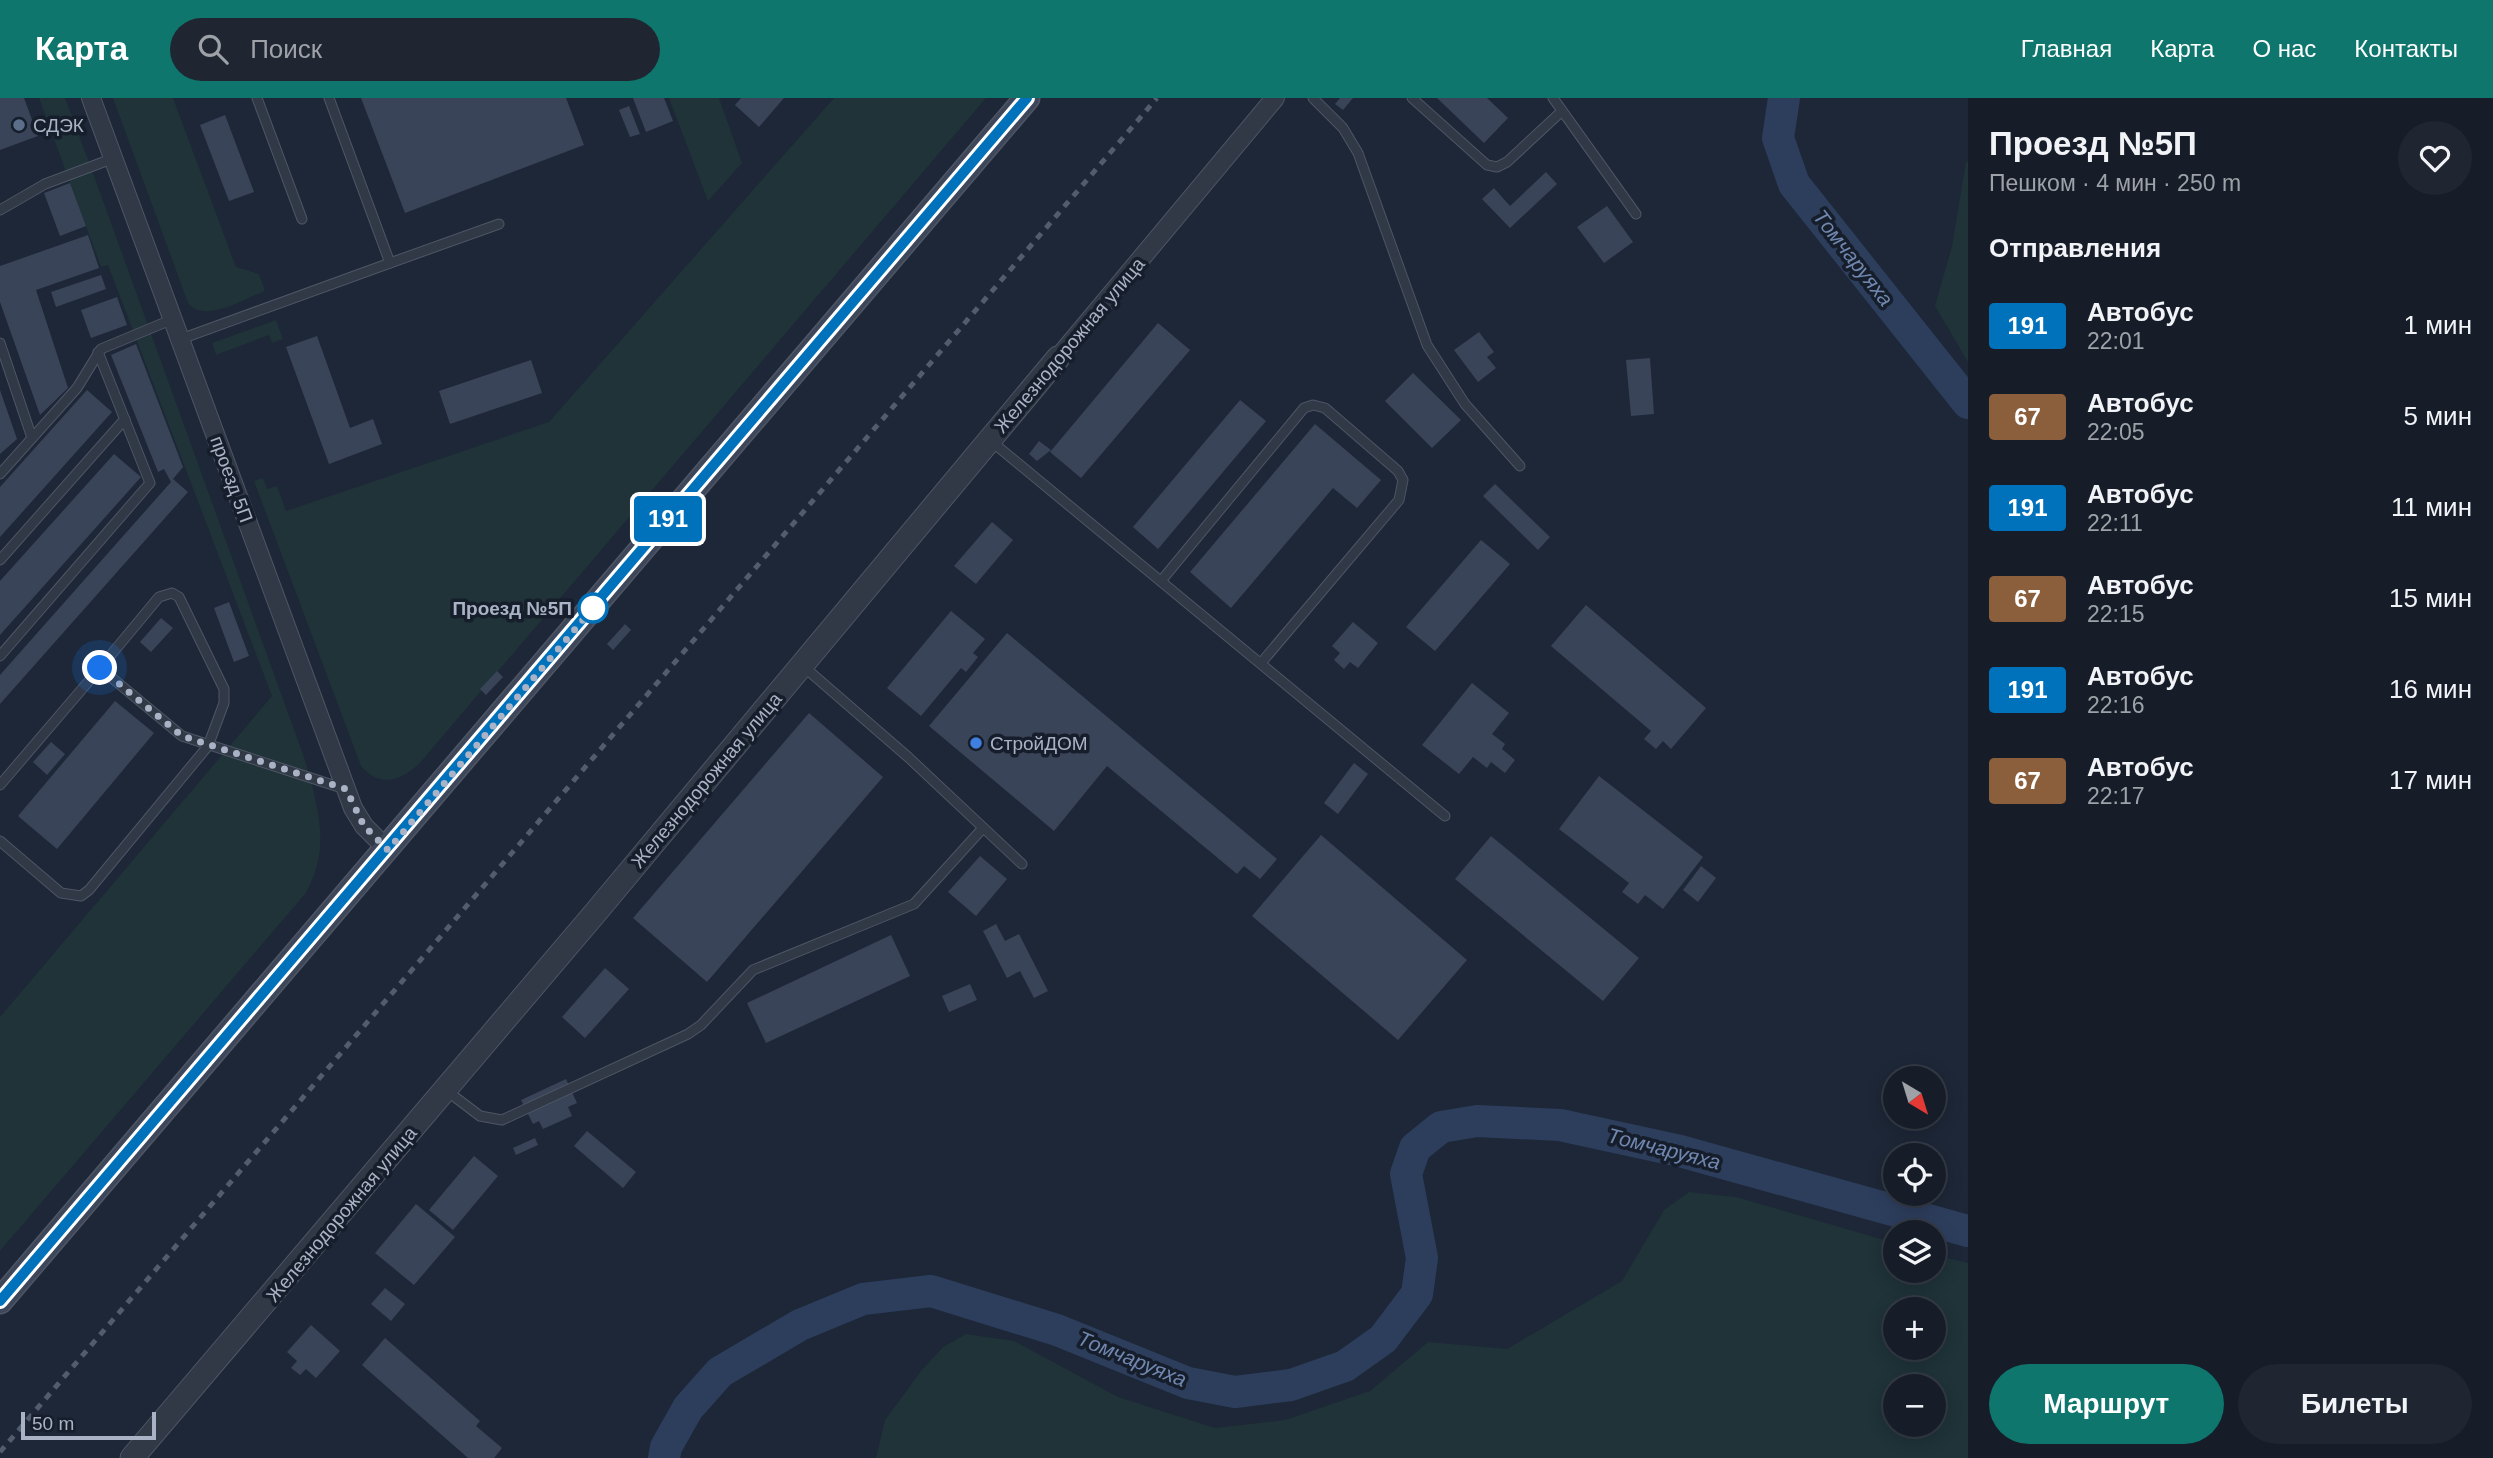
<!DOCTYPE html>
<html lang="ru">
<head>
<meta charset="utf-8">
<style>
  :root { --surface:#161d29; --page:#1f2631; --text:#f1f3f6; --muted:#9ea2a8; --line:#353b46; --accent:#0f766e }
  body { margin:0; font-family:Helvetica,sans-serif; background:var(--page); color:var(--text); height:100vh; display:flex; flex-direction:column; font-size:26px; white-space:nowrap }
  * { box-sizing:border-box; margin:0 }
  p { font-size:23px; color:var(--muted) }
  .icon { flex:none; width:38px; height:38px; fill:none; stroke:currentColor; stroke-width:2; stroke-linecap:round; stroke-linejoin:round }
  .map { position:relative; flex:1; overflow:hidden }
  .side { display:flex; flex-direction:column; background:var(--surface); width:525px }
  .side>* { flex:none }
  .badge { padding:0 14px; border-radius:5px; font-size:24px; line-height:46px }
  .needle { width:46px; rotate:142deg }
  .buttons { position:absolute; left:1883px; top:968px; display:grid; gap:14px }
  .buttons a { display:grid; place-items:center; width:63px; height:63px; border-radius:50%; background:var(--surface); box-shadow:0 4px 18px #0003,0 0 0 2px var(--line); font-size:35px }
  .scale { position:absolute; left:21px; bottom:18px; width:135px; box-sizing:border-box; padding-left:7px; border:4px solid #aab3c5; border-top:0; font-size:19px; line-height:24px; white-space:nowrap; color:#aab3c5; -webkit-text-stroke:5px #171e2b; paint-order:stroke }
  .you { position:absolute; width:35px; height:35px; margin:-18px; border:5px solid #fff; border-radius:50%; background:#1a73e8; box-shadow:0 0 0 10px #1a73e833 }
  .map>.badge { position:absolute; translate:-50% -50%; box-shadow:0 0 0 4px #fff }
  h2 { padding:0 21px; font-size:26px; line-height:63px }
  .round { display:grid; place-items:center; flex:none; width:74px; height:74px; border-radius:37px; background:var(--page) }
  .headline { display:flex; align-items:center; justify-content:space-between; height:119px; padding:0 21px }
  h1 { font-size:33px; font-weight:700; line-height:52px }
  .action { display:flex; gap:14px; margin-top:auto; padding:14px 21px }
  .action a { flex:1; height:80px; border-radius:42px; background:var(--accent); color:#fff; font-size:28px; font-weight:700; line-height:80px; text-align:center }
  .action a+a { background:var(--page); color:var(--text) }
  ul { padding:0; list-style:none }
  li { display:flex; align-items:center; gap:21px; height:91px; padding:0 21px }
  li div { flex:1 }
  li b { display:block; font-size:26px }
  li em { font-style:normal }
  li .badge { min-width:77px; font-weight:700; text-align:center }
  header { display:flex; align-items:center; gap:42px; box-sizing:border-box; height:98px; padding:0 35px; background:var(--accent); color:#fff }
  header strong { font-size:33px }
  nav { display:flex; gap:38px; margin-inline-start:auto; font-size:24px }
  .search { width:490px; height:63px; background:var(--page); display:flex; align-items:center; gap:18px; box-sizing:border-box; padding:0 24px; border-radius:38px; color:var(--muted); font-size:26px }
  main { display:flex; flex:1; min-height:0 }
  .map>svg:first-child { display:block }
  .green { fill:#1f3338; fill-rule:evenodd }
  .lines { fill:none; stroke-linecap:round; stroke-linejoin:round }
  .river { stroke:#2d3e5d; stroke-width:32 }
  .building { fill:#394458 }
  .service-casing { stroke:#4e5665; stroke-width:11 }
  .minor-casing { stroke:#4e5665; stroke-width:20 }
  .tertiary-casing { stroke:#4e5665; stroke-width:25 }
  .secondary-casing { stroke:#4e5665; stroke-width:27 }
  .service { stroke:#313947; stroke-width:9 }
  .minor { stroke:#313947; stroke-width:18 }
  .tertiary { stroke:#313947; stroke-width:23 }
  .secondary { stroke:#3e475a; stroke-width:24 }
  .rail { stroke:#525c6f; stroke-width:5; stroke-dasharray:7 7; stroke-linecap:butt }
  .line-casing { stroke:#fff; stroke-width:16 }
  .line { stroke:#0072bc; stroke-width:10 }
  .walk { stroke:#aab3c5; stroke-width:7; stroke-dasharray:0 12.6 }
  .service-dot { fill:#5c6f8a; stroke:#171e2b; stroke-width:2.5 }
  .stop-dot { fill:#fff; stroke:#0072bc; stroke-width:3.5 }
  .shop-dot { fill:#3f7fe0; stroke:#171e2b; stroke-width:2.5 }
  .labels { text-anchor:middle; stroke-width:7; stroke-linejoin:round; paint-order:stroke }
  .poi-label { font-size:19px; fill:#aab3c5; stroke:#171e2b; text-anchor:start }
  .street-label { font-size:19px; fill:#aab3c5; stroke:#171e2b }
  .stop-label { font-size:19px; font-weight:bold; fill:#aab3c5; stroke:#171e2b; text-anchor:end }
  .water-label { font-size:21px; font-style:italic; fill:#7087b0; stroke:#171e2b }
</style>
</head>
<body>
<header>
<strong>Карта</strong>
<div class="search"><svg class="icon" aria-label="search" viewBox="0 0 24 24"><circle cx="10" cy="10" r="6"/><path d="M15 15l6 6"/></svg>Поиск</div>
<nav><a>Главная</a><a>Карта</a><a>О нас</a><a>Контакты</a></nav>
</header>
<main>
<div class="map">
<svg width="1968" height="1360" viewBox="0 0 1968 1360">
  <rect width="100%" height="100%" fill="#1d2737"/>
  <!-- green -->
  <g class="green">
    <path d="M39 0H65L97 86 305 662C318 710 332 750 305 796L0 1153V919L272 598 108 167 101 169Z"/>
    <path d="M113 0H173L236 169 259 176 265 193C244 201 205 226 188 205Z"/>
    <polygon points="669,0 719,0 742,65 708,103"/>
    <path d="M834 0H986L419 666C400 683 380 690 361 668L254 383 263 380 267 391 277 388 286 413 549 324Z"/>
    <polygon points="1966,64 1968,64 1968,264 1935,208 1952,148"/>
    <polygon points="276,222 283,241 272,245 269,237 216,257 212,245"/>
    <path d="M1689 1094 1736 1099 1895 1145V1172H1934V1157L1968 1165V1360H876L885 1322 921 1273 943 1249 966 1236 1014 1243 1118 1299 1215 1330 1285 1322 1370 1293 1428 1244 1507 1251 1622 1183 1664 1112ZM1934 1211V1250H1895V1211ZM1934 1288V1326H1895V1288Z"/>
  </g>
  <g class="lines">
    <!-- river -->
    <g class="river">
      <polyline points="1784,0 1778,40 1794,86 1968,305"/>
      <polyline points="664,1360 666,1349 688,1310 720,1274 800,1227 863,1201 931,1193 1057,1232 1188,1285 1235,1294 1291,1287 1345,1268 1383,1241 1417,1196 1422,1160 1406,1076 1415,1050 1441,1029 1477,1023 1560,1027 1680,1053 1968,1133"/>
    </g>
  </g>
  <!-- building -->
  <g class="building">
    <polygon points="0,0 24,0 38,38 0,52"/>
    <polygon points="361,0 566,0 584,47 405,115"/>
    <polygon points="633,0 664,0 673,23 646,34"/>
    <polygon points="741,0 784,0 759,29 735,7"/>
    <polygon points="1340,0 1353,0 1343,12 1335,6"/>
    <polygon points="1437,0 1487,0 1508,20 1484,45"/>
    <polygon points="629,8 640,36 630,39 619,12"/>
    <polygon points="225,17 254,94 229,103 200,27"/>
    <polygon points="1546,74 1557,86 1510,130 1482,101 1494,90 1510,108"/>
    <polygon points="70,85 86,128 60,138 44,95"/>
    <polygon points="1607,108 1633,144 1604,165 1577,129"/>
    <polygon points="88,137 99,170 36,192 68,290 40,317 0,204 0,168"/>
    <polygon points="101,177 106,191 56,209 51,194"/>
    <polygon points="117,199 127,227 91,240 81,212"/>
    <polygon points="1158,225 1190,252 1081,380 1050,354"/>
    <polygon points="1479,234 1494,254 1487,259 1496,270 1478,284 1454,252"/>
    <polygon points="317,238 350,330 373,321 382,346 329,366 286,249"/>
    <polygon points="136,246 183,369 173,381 188,394 0,606 0,577 171,384 164,371 158,374 111,257"/>
    <polygon points="1650,260 1654,316 1631,318 1626,262"/>
    <polygon points="531,262 542,295 450,326 439,293"/>
    <polygon points="1413,275 1461,322 1432,350 1385,303"/>
    <polygon points="0,292 17,341 0,356"/>
    <polygon points="87,292 112,314 0,439 0,389"/>
    <polygon points="1240,302 1266,323 1158,451 1133,429"/>
    <polygon points="1315,326 1381,382 1357,410 1333,390 1231,510 1190,474"/>
    <polygon points="1039,343 1051,352 1037,363 1029,356"/>
    <polygon points="114,356 141,379 0,537 0,483"/>
    <polygon points="1495,386 1550,439 1538,452 1483,398"/>
    <polygon points="992,424 1013,442 976,486 954,468"/>
    <polygon points="1481,442 1510,466 1435,553 1406,529"/>
    <polygon points="229,504 249,558 234,564 214,510"/>
    <polygon points="1586,507 1706,610 1671,651 1663,643 1656,651 1644,641 1651,633 1551,548"/>
    <polygon points="951,513 985,541 973,555 978,559 966,574 961,570 921,618 887,590"/>
    <polygon points="161,520 173,530 151,554 140,544"/>
    <polygon points="1353,524 1378,545 1358,570 1350,564 1344,571 1334,562 1340,555 1332,548"/>
    <polygon points="625,526 631,532 613,552 607,546"/>
    <polygon points="1007,535 1277,761 1260,781 1244,768 1237,776 1107,668 1054,733 929,628"/>
    <polygon points="497,573 503,579 486,597 480,591"/>
    <polygon points="1472,585 1509,615 1492,636 1505,646 1502,651 1515,662 1505,675 1491,664 1487,670 1473,659 1459,676 1422,647"/>
    <polygon points="115,603 154,635 57,751 18,718"/>
    <polygon points="809,615 883,679 707,884 633,820"/>
    <polygon points="51,644 65,656 47,677 33,664"/>
    <polygon points="1354,665 1368,676 1338,716 1324,705"/>
    <polygon points="1599,678 1703,759 1663,811 1645,797 1638,806 1622,794 1629,785 1559,731"/>
    <polygon points="1321,737 1467,862 1398,942 1252,818"/>
    <polygon points="1491,738 1639,860 1603,903 1455,781"/>
    <polygon points="980,758 1007,781 976,818 948,794"/>
    <polygon points="1701,768 1716,780 1698,804 1683,792"/>
    <polygon points="996,826 1005,843 1019,836 1048,893 1034,900 1020,873 1007,880 983,833"/>
    <polygon points="891,837 910,878 766,945 747,905"/>
    <polygon points="605,870 629,891 585,940 562,919"/>
    <polygon points="970,886 977,902 949,914 942,898"/>
    <polygon points="566,981 577,1005 568,1009 572,1018 543,1031 539,1023 533,1026 521,1002"/>
    <polygon points="587,1033 636,1074 623,1090 574,1048"/>
    <polygon points="535,1040 538,1047 516,1057 513,1050"/>
    <polygon points="474,1058 498,1078 453,1132 429,1112"/>
    <polygon points="416,1106 455,1139 414,1187 375,1155"/>
    <polygon points="385,1190 405,1206 391,1223 371,1206"/>
    <polygon points="311,1227 340,1253 316,1280 306,1271 300,1277 291,1270 297,1263 287,1254"/>
    <polygon points="385,1240 480,1323 476,1328 502,1350 494,1360 468,1360 362,1267"/>
  </g>
  <g class="lines">
    <!-- service casing -->
    <g class="service-casing">
      <g id="service">
        <polyline points="257,0 302,121"/>
        <polyline points="329,0 390,165 499,126"/>
        <polyline points="1313,0 1343,30 1358,55 1427,247 1465,306 1520,368"/>
        <polyline points="1412,0 1487,67 1497,69 1507,64 1562,13"/>
        <polyline points="1553,0 1636,116"/>
        <polyline points="0,112 45,86 114,60"/>
        <polyline points="181,241 390,165"/>
        <polyline points="0,245 32,340"/>
        <polyline points="991,343 1445,718"/>
        <polyline points="0,376 77,290 101,251 173,221"/>
        <polyline points="0,462 125,321"/>
        <polyline points="1161,483 1304,310 1313,307 1325,310 1398,373 1403,382 1399,402 1261,565"/>
        <polyline points="0,558 150,385 98,254"/>
        <polyline points="803,568 908,659 1022,766"/>
        <polyline points="0,687 100,570 182,638 345,691"/>
        <polyline points="0,743 61,795 81,798 89,792 208,648 224,605 224,591 179,499 172,495 159,499 100,570"/>
        <polyline points="447,993 480,1018 502,1022 688,936 701,927 753,872 914,806 983,730"/>
      </g>
    </g>
    <!-- minor casing -->
    <g class="minor-casing">
      <g id="minor">
        <polyline points="91,0 353,710 364,728 388,752"/>
        <polyline points="1058,260 1275,0"/>
      </g>
    </g>
    <!-- tertiary casing -->
    <g class="tertiary-casing">
      <polyline id="tertiary" points="132,1360 596,814 1058,260"/>
    </g>
    <!-- secondary casing -->
    <g class="secondary-casing">
      <polyline id="secondary" points="0,1203 1027,0"/>
    </g>
    <!-- service -->
    <use href="#service" class="service"/>
    <!-- minor -->
    <use href="#minor" class="minor"/>
    <!-- tertiary -->
    <use href="#tertiary" class="tertiary"/>
    <!-- secondary -->
    <use href="#secondary" class="secondary"/>
    <!-- rail -->
    <polyline class="rail" points="0,1354 1157,0"/>
  </g>
  <g class="lines">
    <!-- line casing -->
    <g class="line-casing">
      <polyline id="line" points="0,1203 1027,0"/>
    </g>
    <!-- line -->
    <use href="#line" class="line"/>
    <!-- walk -->
    <polyline class="walk" points="100,570 182,638 346,691 364,728 388,752 593,510"/>
  </g>
  <!-- markers -->
  <circle class="service-dot" cx="19" cy="27" r="7"/>
  <circle class="stop-dot" cx="593" cy="510" r="14"/>
  <circle class="shop-dot" cx="976" cy="645" r="7"/>
  <g class="labels">
    <!-- poi labels -->
    <g class="poi-label">
      <text x="33" y="34">СДЭК</text>
      <text x="990" y="652">СтройДОМ</text>
    </g>
    <!-- street labels -->
    <g class="street-label">
      <text transform="translate(1069 247) rotate(-50)" y="7">Железнодорожная улица</text>
      <text transform="translate(232 381) rotate(70)" y="7">проезд 5П</text>
      <text transform="translate(706 682) rotate(-50)" y="7">Железнодорожная улица</text>
      <text transform="translate(341 1116) rotate(-50)" y="7">Железнодорожная улица</text>
    </g>
    <!-- stop labels -->
    <g class="stop-label">
      <text x="572" y="517">Проезд №5П</text>
    </g>
    <!-- water labels -->
    <g class="water-label">
      <text transform="translate(1853 160) rotate(52)" y="7">Томчаруяха</text>
      <text transform="translate(1664 1051) rotate(14)" y="7">Томчаруяха</text>
      <text transform="translate(1132 1261) rotate(22)" y="7">Томчаруяха</text>
    </g>
  </g>
</svg>
<div class="buttons">
<a><svg class="needle" viewBox="-14 -14 28 28"><path d="M0-13l5 13h-10z" fill="#e53935"/><path d="M0 13l5-13h-10z" fill="#9ea2a8"/></svg></a>
<a><svg class="icon" aria-label="locate" viewBox="0 0 24 24"><circle cx="12" cy="12" r="6"/><path d="M12 2v4M12 18v4M2 12h4M18 12h4"/></svg></a>
<a><svg class="icon" aria-label="layers" viewBox="0 0 24 24"><path d="M12 4l9 5-9 5-9-5zM3 14l9 5 9-5"/></svg></a>
<a>+</a>
<a>−</a>
</div>
<div class="scale">50 m</div>
<div class="you" style="left:100px;top:570px"></div>
<b class="badge" style="left:668px;top:421px;background:#0072bc;color:#fff">191</b>
</div>
<section class="side">
<div class="headline"><div><h1>Проезд №5П</h1><p>Пешком · 4 мин · 250 m</p></div><a class="round"><svg class="icon" aria-label="heart" viewBox="0 0 24 24"><path d="M12 20l-8-8c-3-5 5-10 8-4 3-6 11-1 8 4z"/></svg></a></div>
<h2>Отправления</h2>
<ul>
<li><span class="badge" style="background:#0072bc;color:#fff">191</span><div><b>Автобус</b><p>22:01</p></div><em>1 мин</em></li>
<li><span class="badge" style="background:#8b5e3c;color:#fff">67</span><div><b>Автобус</b><p>22:05</p></div><em>5 мин</em></li>
<li><span class="badge" style="background:#0072bc;color:#fff">191</span><div><b>Автобус</b><p>22:11</p></div><em>11 мин</em></li>
<li><span class="badge" style="background:#8b5e3c;color:#fff">67</span><div><b>Автобус</b><p>22:15</p></div><em>15 мин</em></li>
<li><span class="badge" style="background:#0072bc;color:#fff">191</span><div><b>Автобус</b><p>22:16</p></div><em>16 мин</em></li>
<li><span class="badge" style="background:#8b5e3c;color:#fff">67</span><div><b>Автобус</b><p>22:17</p></div><em>17 мин</em></li>
</ul>
<div class="action"><a>Маршрут</a><a>Билеты</a></div>
</section>
</main>
</body>
</html>
